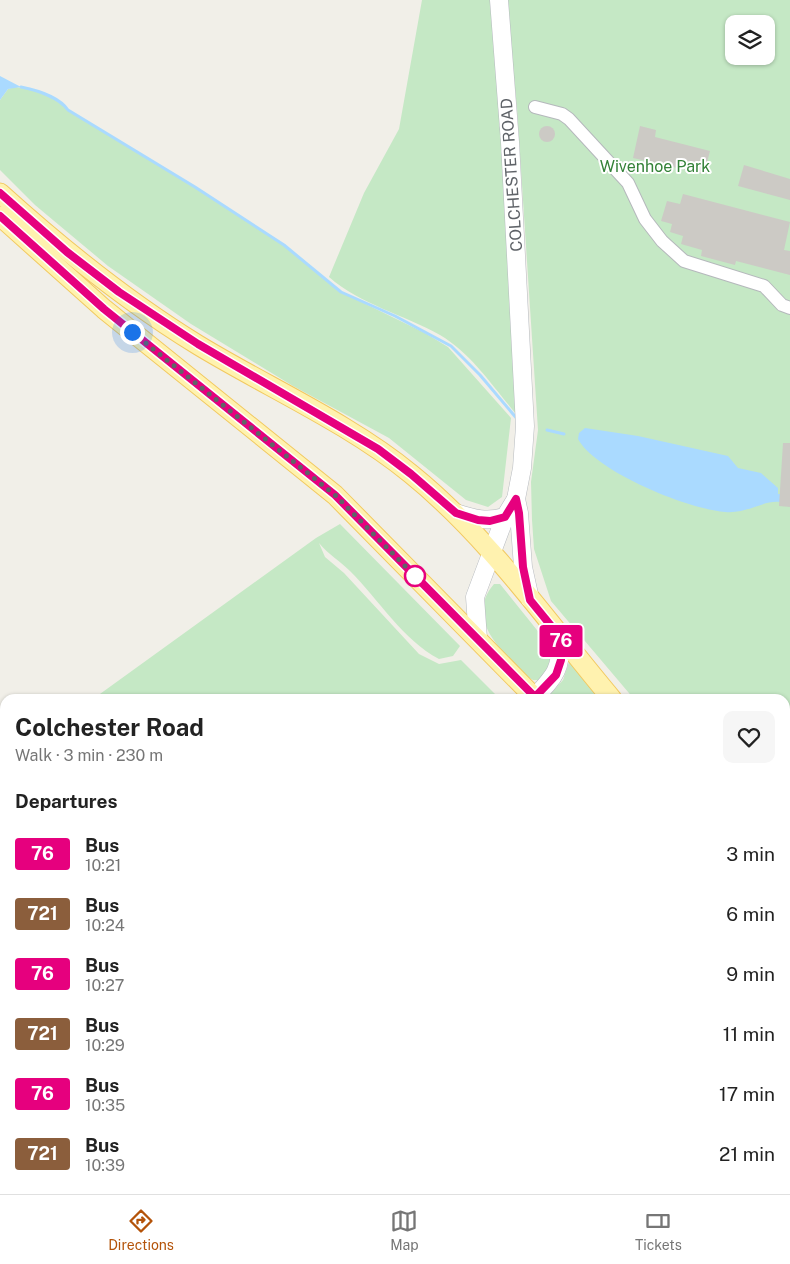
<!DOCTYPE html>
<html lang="en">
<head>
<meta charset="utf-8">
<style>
  :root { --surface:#fff; --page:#f6f6f6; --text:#222; --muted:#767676; --line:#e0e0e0; --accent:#b45309 }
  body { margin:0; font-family:"Public Sans",sans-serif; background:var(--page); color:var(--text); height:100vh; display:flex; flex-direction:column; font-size:19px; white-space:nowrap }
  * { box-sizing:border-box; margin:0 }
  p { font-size:16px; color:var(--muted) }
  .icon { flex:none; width:28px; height:28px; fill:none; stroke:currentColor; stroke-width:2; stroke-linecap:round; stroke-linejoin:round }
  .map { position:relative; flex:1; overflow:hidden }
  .side { position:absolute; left:0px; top:694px; width:790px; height:501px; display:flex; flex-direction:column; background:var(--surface); border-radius:15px 15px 0 0; box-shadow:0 1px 4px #0004 }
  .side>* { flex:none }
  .badge { padding:0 10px; border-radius:4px; font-size:18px; line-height:32px }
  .controls { position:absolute; left:725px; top:15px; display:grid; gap:10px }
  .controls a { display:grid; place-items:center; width:50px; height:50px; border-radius:10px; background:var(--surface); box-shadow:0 1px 4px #0004; font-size:25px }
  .you { position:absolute; width:25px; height:25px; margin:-12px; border:4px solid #fff; border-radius:50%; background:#1a73e8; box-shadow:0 0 0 8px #1a73e833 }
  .map>.badge { position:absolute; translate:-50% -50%; box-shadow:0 0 0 2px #fff }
  h2 { padding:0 15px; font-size:19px; line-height:45px }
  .round { display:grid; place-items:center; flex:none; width:52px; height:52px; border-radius:10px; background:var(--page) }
  .head { display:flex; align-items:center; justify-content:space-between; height:85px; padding:0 15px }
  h1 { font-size:24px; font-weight:700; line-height:38px }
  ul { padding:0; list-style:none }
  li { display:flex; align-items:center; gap:15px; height:60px; padding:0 15px }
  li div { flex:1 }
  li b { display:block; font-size:19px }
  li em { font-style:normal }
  li .badge { min-width:55px; font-weight:700; text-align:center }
  .tabs { display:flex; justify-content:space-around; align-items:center; height:70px; border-top:1px solid var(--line); background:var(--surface); font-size:14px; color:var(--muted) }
  .tabs a { display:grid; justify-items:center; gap:2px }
  .tabs .selected { color:var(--accent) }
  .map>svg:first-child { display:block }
  .green { fill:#c5e8c5; fill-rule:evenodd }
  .water { fill:#aadaff }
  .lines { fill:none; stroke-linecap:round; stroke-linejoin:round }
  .stream { stroke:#aadaff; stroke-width:3 }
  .building { fill:#cccac5 }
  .minor-casing { stroke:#b5b8bc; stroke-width:14 }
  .secondary-casing { stroke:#b6babf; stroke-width:19 }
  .primary-casing { stroke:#f2c960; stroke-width:21 }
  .minor { stroke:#fff; stroke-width:12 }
  .secondary { stroke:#fff; stroke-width:18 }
  .primary { stroke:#fff2af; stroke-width:19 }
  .line-casing { stroke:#fff; stroke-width:11 }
  .line { stroke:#e6007e; stroke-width:8 }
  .walk { stroke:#5f6368; stroke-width:5; stroke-dasharray:0 9 }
  .stop-dot { fill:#fff; stroke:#e6007e; stroke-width:2.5 }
  .labels { text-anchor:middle; stroke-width:4; stroke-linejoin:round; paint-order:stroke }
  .park-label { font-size:16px; fill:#348238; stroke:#fff }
  .street-label { font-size:16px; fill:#5f6368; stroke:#fff }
</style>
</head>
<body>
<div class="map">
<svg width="790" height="1194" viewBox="0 0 790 1194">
  <rect width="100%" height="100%" fill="#f1efe8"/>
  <!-- green -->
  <g class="green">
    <path d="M422 0H491L501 97 517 415C493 387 472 354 440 335 404 315 360 304 329 277L364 193 399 129Z"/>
    <path d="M506 0H790V857L785 852V699H634L551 601 534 549 532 520 531 482 538 430 517 108ZM734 24H766V56H734Z"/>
    <path d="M14 87C31 88 58 95 68 110L195 187 284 245 341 292 425 333 448 347 511 418 502 497 488 507 466 500 389 438 293 386 191 324 108 266 35 205 0 170V100L8 89Z"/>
    <path d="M340 524 460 646 453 656 439 659C403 640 379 600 350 571 339 560 329 555 319 543L325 557 344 573 419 654 439 664 461 660 500 699H93L316 538Z"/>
    <path d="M494 584H500L553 650 552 669 539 680H533L526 676C502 651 464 619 494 584Z"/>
    <polygon points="569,662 571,663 603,699 547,698 563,680"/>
    <polygon points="5,768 5,1190 575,1190 574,1194 0,1194 0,772"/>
    <polygon points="790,1164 790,1194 761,1194 765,1190 785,1190 785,1169"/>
  </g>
  <!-- water -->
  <g class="water">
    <polygon points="0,76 21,87 8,89 0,100"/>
    <path d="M585 428 638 436 728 456 738 468 761 473 778 488V494H781L780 502C763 500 747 514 725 512 688 509 596 472 578 439L579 433Z"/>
  </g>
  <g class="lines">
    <!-- stream -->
    <g class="stream">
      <path d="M21 87C36 90 59 97 68 110L195 187 284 245 341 292 395 316 451 346 480 375 518 420"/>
      <polyline points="547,430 564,434"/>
    </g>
  </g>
  <!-- building -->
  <g class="building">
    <polygon points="640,126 656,130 655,137 710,151 704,174 633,158"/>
    <circle cx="547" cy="134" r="8"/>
    <polygon points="744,165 790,179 790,200 738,186"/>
    <polygon points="683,194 790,222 784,250 790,251 790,275 736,261 735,265 701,256 702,250 681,244 683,236 670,232 672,224 661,221 667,201 680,204"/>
    <polygon points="783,443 790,443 790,507 779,506"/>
  </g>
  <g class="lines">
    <!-- minor casing -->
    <g class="minor-casing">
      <polyline id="minor" points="535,107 562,114 569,119 628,183 645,219 662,241 684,261 764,286 782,305 790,308"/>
    </g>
    <!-- secondary casing -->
    <g class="secondary-casing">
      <g id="secondary">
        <polyline points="516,499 519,513 523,567 530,599"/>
        <path d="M456 513C474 519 487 522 505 517"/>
        <polyline points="478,639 475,597 505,517 516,499 522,468 525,426 510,142 499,0"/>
        <path d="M535 697C556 675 561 669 561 638"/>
      </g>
    </g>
    <!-- primary casing -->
    <g class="primary-casing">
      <g id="primary">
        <path d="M0 193C62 249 126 301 198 345 267 387 349 423 411 474 489 537 548 623 612 699"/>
        <polyline points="0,216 104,309 335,495 536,699"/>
        <polyline points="785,868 790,872"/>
        <polyline points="785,917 790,921"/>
      </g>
    </g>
    <!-- minor -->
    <use href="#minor" class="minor"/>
    <!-- secondary -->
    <use href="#secondary" class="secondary"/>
    <!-- primary -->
    <use href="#primary" class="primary"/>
  </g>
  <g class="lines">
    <!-- line casing -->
    <g class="line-casing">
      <polyline id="line" points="0,193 67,252 119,292 198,344 378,449 411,474 456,513 478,520 490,521 505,517 516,499 519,513 523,567 530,600 561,638 561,660 556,675 535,697 335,495 104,309 0,216"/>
    </g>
    <!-- line -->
    <use href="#line" class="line"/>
    <!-- walk -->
    <polyline class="walk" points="132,332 335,495 415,576"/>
  </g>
  <!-- markers -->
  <circle class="stop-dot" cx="415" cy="576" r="10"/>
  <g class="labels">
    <!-- park labels -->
    <g class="park-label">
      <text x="655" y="172">Wivenhoe Park</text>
    </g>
    <!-- street labels -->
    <g class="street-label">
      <text transform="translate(511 175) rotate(-94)" y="6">COLCHESTER ROAD</text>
    </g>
  </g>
</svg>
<div class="controls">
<a><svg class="icon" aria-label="layers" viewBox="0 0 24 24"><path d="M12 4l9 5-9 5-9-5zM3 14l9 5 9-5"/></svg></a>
</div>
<div class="you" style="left:132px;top:332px"></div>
<b class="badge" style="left:561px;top:641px;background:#e6007e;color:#fff">76</b>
<section class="side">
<div class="head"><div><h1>Colchester Road</h1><p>Walk · 3 min · 230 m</p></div><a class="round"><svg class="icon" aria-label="heart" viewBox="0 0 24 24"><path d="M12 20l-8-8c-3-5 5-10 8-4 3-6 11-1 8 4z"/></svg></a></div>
<h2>Departures</h2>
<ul>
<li><span class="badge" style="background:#e6007e;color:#fff">76</span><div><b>Bus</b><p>10:21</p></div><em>3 min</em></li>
<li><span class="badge" style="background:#8b5e3c;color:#fff">721</span><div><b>Bus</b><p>10:24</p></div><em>6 min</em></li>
<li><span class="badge" style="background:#e6007e;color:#fff">76</span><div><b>Bus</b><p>10:27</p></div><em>9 min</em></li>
<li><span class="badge" style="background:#8b5e3c;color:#fff">721</span><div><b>Bus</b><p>10:29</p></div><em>11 min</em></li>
<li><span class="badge" style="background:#e6007e;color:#fff">76</span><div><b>Bus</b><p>10:35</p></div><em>17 min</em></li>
<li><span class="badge" style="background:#8b5e3c;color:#fff">721</span><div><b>Bus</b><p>10:39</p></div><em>21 min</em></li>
</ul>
</section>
</div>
<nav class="tabs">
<a class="selected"><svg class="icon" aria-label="directions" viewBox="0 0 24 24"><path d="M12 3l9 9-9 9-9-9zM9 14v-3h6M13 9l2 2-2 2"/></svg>Directions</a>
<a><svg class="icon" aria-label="map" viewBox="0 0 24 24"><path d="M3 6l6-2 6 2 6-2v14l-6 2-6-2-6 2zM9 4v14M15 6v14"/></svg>Map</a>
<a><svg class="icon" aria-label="tickets" viewBox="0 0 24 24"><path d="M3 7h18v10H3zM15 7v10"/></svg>Tickets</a>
</nav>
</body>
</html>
